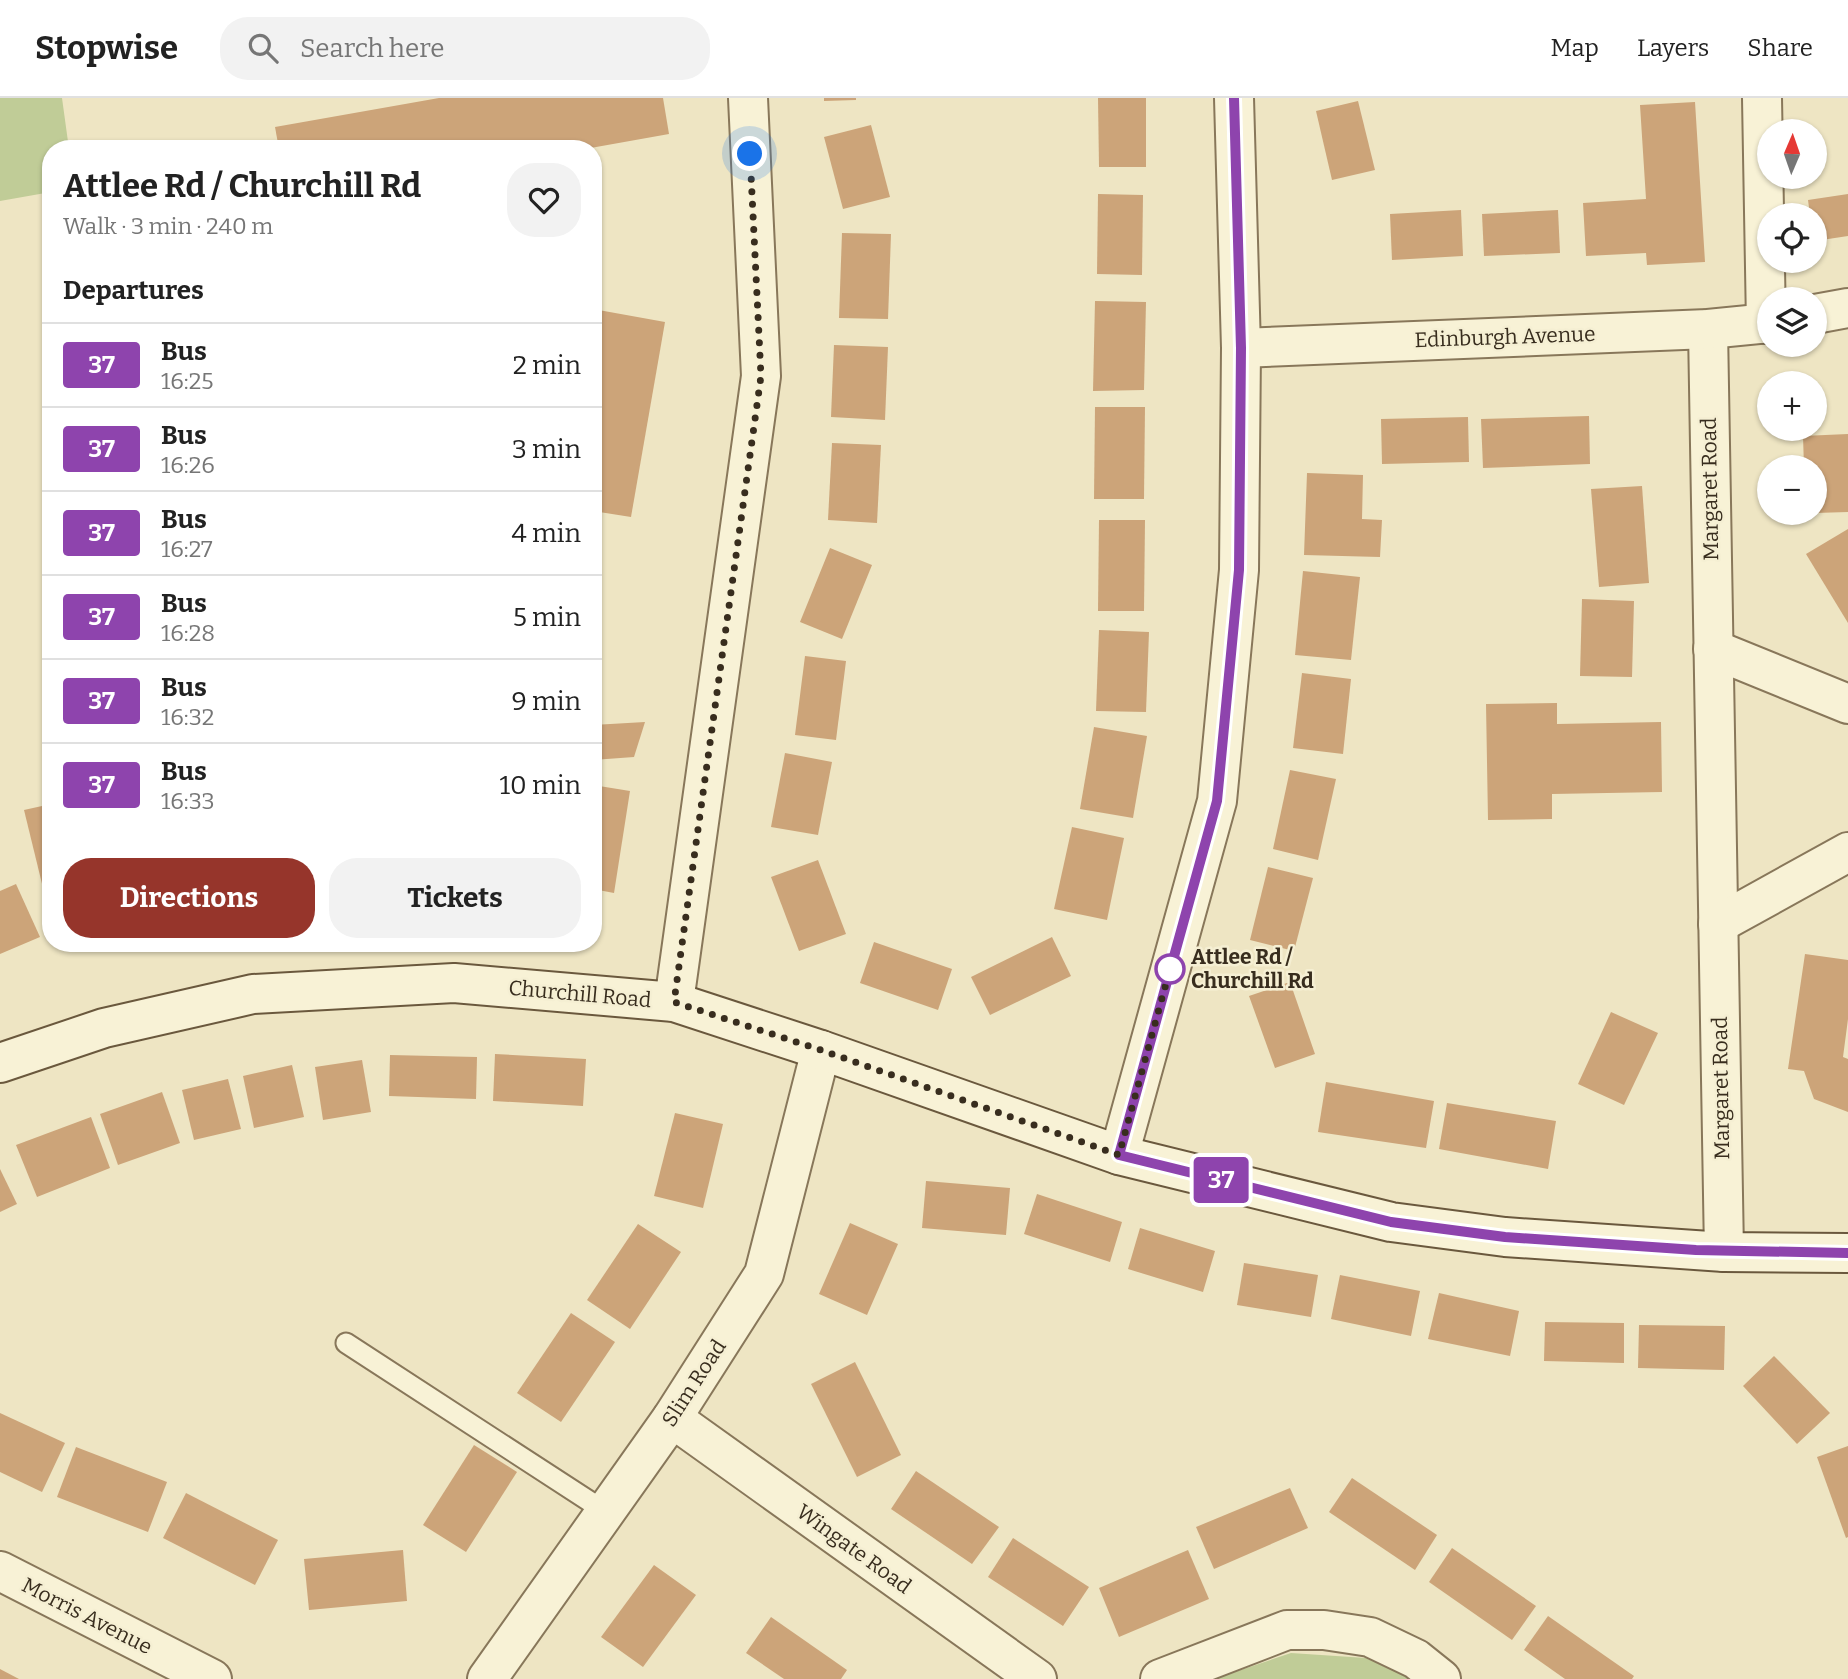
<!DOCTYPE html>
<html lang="en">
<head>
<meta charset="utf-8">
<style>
  :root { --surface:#fff; --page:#f2f2f2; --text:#222; --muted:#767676; --line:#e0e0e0; --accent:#96352b }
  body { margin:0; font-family:Bitter,serif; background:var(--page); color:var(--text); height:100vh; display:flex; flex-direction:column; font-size:26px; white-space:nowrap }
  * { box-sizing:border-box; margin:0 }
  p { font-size:23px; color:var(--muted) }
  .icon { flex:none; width:38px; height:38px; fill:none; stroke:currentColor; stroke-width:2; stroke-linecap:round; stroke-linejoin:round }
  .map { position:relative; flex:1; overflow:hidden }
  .panel { position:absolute; left:42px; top:42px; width:560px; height:812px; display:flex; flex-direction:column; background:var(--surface); border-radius:28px; box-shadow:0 2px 5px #0004 }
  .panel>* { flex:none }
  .badge { padding:0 14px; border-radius:5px; font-size:24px; line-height:46px }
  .needle { width:46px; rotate:2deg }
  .fabs { position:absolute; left:1757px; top:21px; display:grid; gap:14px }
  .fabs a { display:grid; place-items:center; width:70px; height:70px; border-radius:50%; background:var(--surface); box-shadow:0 2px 5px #0004; font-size:35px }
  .you { position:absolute; width:35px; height:35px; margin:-18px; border:5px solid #fff; border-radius:50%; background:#1a73e8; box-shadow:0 0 0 10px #1a73e833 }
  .map>.badge { position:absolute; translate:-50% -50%; box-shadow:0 0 0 4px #fff }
  h2 { padding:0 21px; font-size:26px; line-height:63px }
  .round { display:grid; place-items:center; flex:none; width:74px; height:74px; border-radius:28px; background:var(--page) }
  .overview { display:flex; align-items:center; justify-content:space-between; height:119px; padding:0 21px }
  h1 { font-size:33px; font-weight:700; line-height:52px }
  .action { display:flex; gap:14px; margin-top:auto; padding:14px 21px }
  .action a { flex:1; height:80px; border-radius:28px; background:var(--accent); color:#fff; font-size:28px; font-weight:700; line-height:80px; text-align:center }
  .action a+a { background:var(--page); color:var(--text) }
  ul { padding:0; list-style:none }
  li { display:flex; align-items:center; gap:21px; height:84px; padding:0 21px; border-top:2px solid var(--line) }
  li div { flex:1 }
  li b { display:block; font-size:26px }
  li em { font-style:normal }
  li .badge { min-width:77px; font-weight:700; text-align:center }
  header { display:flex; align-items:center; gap:42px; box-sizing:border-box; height:98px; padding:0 35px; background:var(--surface); border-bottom:2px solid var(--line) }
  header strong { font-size:33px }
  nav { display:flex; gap:38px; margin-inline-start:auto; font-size:24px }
  .search { width:490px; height:63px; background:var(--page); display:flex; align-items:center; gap:18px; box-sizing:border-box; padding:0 24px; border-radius:28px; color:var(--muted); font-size:26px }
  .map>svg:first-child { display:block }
  .green { fill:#c0cc97 }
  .building { fill:#cca479 }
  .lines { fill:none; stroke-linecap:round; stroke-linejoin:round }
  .lane-casing { stroke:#88775a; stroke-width:23 }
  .street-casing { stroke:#88775a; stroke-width:42 }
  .secondary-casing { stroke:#6a583d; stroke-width:42 }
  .lane { stroke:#f8f2d6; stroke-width:19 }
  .street { stroke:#f8f2d6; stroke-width:38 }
  .secondary { stroke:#f8f2d6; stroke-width:38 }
  .line-casing { stroke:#fff; stroke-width:16 }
  .line { stroke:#8e44ad; stroke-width:10 }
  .walk { stroke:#382d1e; stroke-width:7; stroke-dasharray:0 12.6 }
  .stop-dot { fill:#fff; stroke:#8e44ad; stroke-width:3.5 }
  .labels { text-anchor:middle; stroke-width:5; stroke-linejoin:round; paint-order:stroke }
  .street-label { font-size:21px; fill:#382d1e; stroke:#f5efd3 }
  .stop-label { font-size:21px; font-weight:bold; fill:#382d1e; stroke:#f5efd3; text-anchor:start }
</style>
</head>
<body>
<header>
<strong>Stopwise</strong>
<div class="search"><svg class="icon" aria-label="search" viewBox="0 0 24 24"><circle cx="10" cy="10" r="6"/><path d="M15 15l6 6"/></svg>Search here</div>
<nav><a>Map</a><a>Layers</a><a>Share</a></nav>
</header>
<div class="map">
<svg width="1848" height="1581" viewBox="0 0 1848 1581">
  <rect width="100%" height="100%" fill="#eee5c3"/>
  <!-- green -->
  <g class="green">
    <polygon points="0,0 62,0 69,51 51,51 51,94 0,103"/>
    <polygon points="1291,1555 1366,1560 1411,1581 1214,1581"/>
  </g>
  <!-- building -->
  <g class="building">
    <polygon points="439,0 663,0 669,36 585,51 279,51 275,29"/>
    <polygon points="824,0 856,0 856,2 824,3"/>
    <polygon points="1098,0 1146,0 1146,69 1099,69"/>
    <polygon points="1358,3 1375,72 1332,82 1316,13"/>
    <polygon points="1695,4 1705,164 1647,167 1646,155 1586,158 1583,105 1646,101 1640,7"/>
    <polygon points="871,27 890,99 843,111 824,39"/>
    <polygon points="1098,96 1143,97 1142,177 1097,176"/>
    <polygon points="1848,96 1848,138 1815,143 1815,117 1810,117 1808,102"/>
    <polygon points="1461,112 1463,158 1392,162 1390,116"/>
    <polygon points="1558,112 1560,155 1484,158 1482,116"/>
    <polygon points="842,135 891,136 888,221 839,220"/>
    <polygon points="1095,203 1146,204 1144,292 1093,293"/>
    <polygon points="593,211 665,224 631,419 593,413"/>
    <polygon points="834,247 888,249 885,322 831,319"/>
    <polygon points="1095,309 1145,309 1144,401 1094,401"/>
    <polygon points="1589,318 1590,366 1483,370 1481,321"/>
    <polygon points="1468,319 1469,364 1382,366 1381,321"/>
    <polygon points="1848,336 1848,414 1815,415 1815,369 1804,369 1803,338"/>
    <polygon points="832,345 881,347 877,425 828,422"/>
    <polygon points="1307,375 1363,377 1362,421 1382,422 1380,459 1304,457"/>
    <polygon points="1642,388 1649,485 1599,489 1591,391"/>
    <polygon points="1099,422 1145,422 1144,513 1098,513"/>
    <polygon points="1848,431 1848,525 1806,456"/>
    <polygon points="830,450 872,467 842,541 800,524"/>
    <polygon points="1303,473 1360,479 1351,562 1295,557"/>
    <polygon points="1582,501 1634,503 1632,579 1580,578"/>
    <polygon points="1099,532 1149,534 1146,614 1096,613"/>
    <polygon points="805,558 846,563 836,642 795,637"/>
    <polygon points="1302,575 1351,581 1343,656 1293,650"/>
    <polygon points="1557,605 1557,626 1661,624 1662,694 1552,696 1552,721 1488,722 1486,606"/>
    <polygon points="645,624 634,659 593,662 593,627"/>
    <polygon points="1094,629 1147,638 1133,720 1080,711"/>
    <polygon points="785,655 832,664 818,737 771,729"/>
    <polygon points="1290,672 1336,681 1318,762 1273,751"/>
    <polygon points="593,687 630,693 614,795 593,791"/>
    <polygon points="51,706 51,792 44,794 24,712"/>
    <polygon points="1072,729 1124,740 1107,822 1054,811"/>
    <polygon points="818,762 846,836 799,853 771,779"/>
    <polygon points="1268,769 1313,780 1294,853 1250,842"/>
    <polygon points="16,786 40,839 0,856 0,793"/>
    <polygon points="1052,839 1071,878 990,917 971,879"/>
    <polygon points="874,844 952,871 938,912 860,885"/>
    <polygon points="1805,856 1848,862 1848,921 1843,959 1848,961 1848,1014 1814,1001 1804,973 1788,971"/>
    <polygon points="1290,884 1315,956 1275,970 1249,898"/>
    <polygon points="1611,914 1658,935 1624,1007 1578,986"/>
    <polygon points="495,956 586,961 583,1008 493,1003"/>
    <polygon points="390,957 477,959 476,1001 389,998"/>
    <polygon points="362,962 371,1014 323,1022 315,969"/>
    <polygon points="292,967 304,1019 254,1030 243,978"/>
    <polygon points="228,981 241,1031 194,1042 182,992"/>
    <polygon points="1326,984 1434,1003 1426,1050 1318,1034"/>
    <polygon points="162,994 180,1045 118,1067 100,1016"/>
    <polygon points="1447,1005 1556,1023 1548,1071 1439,1051"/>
    <polygon points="675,1015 723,1026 703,1110 654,1098"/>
    <polygon points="91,1019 110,1070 37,1099 16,1047"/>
    <polygon points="0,1071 17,1106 0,1114"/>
    <polygon points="926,1083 1010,1090 1006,1137 922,1130"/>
    <polygon points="1037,1096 1122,1124 1110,1164 1024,1136"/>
    <polygon points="850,1125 898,1146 867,1217 819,1196"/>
    <polygon points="638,1126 681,1154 630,1231 587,1202"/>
    <polygon points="1140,1130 1215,1153 1203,1194 1128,1171"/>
    <polygon points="1244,1165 1318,1177 1311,1219 1237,1207"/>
    <polygon points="1340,1177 1420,1193 1411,1238 1331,1221"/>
    <polygon points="1439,1195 1519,1213 1510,1258 1428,1241"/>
    <polygon points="571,1215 615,1244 561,1324 517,1295"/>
    <polygon points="1545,1224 1624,1225 1624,1265 1544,1263"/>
    <polygon points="1639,1227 1725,1228 1724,1272 1638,1270"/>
    <polygon points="1774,1258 1830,1315 1797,1346 1743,1288"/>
    <polygon points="855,1264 901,1357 857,1379 811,1286"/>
    <polygon points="0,1315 65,1345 42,1394 0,1374"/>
    <polygon points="474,1347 517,1374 466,1454 423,1427"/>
    <polygon points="1848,1348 1848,1439 1846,1440 1817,1359"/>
    <polygon points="76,1349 167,1384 148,1434 57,1399"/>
    <polygon points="916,1373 999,1429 972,1466 891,1411"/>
    <polygon points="1352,1380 1437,1437 1415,1472 1329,1414"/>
    <polygon points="1290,1390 1308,1430 1214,1471 1196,1429"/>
    <polygon points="186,1395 278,1442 255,1487 163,1440"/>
    <polygon points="1013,1440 1089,1489 1063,1528 988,1479"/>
    <polygon points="1452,1450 1536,1508 1512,1542 1429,1484"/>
    <polygon points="403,1452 407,1503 309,1512 304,1461"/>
    <polygon points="1188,1452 1209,1501 1119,1539 1099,1490"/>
    <polygon points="654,1467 696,1497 643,1569 601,1539"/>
    <polygon points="1548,1518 1634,1578 1632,1581 1565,1581 1524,1552"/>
    <polygon points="771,1519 847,1572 841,1581 784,1581 746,1555"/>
    <polygon points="0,1571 19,1581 0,1581"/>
  </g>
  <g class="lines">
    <!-- lane casing -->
    <g class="lane-casing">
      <polyline id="lane" points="346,1245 606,1414"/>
    </g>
    <!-- street casing -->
    <g class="street-casing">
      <g id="street">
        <polyline points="1762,0 1766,226"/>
        <polyline points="1815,216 1848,210"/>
        <polyline points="1708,231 1724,1154"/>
        <polyline points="1241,250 1708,231 1769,225"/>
        <polyline points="1713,551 1848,606"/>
        <polyline points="1718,826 1848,754"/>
        <polyline points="674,904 761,278 748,0"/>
        <polyline points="1119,1057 1217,703 1239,472 1241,250 1234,0"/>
        <polyline points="672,1320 1037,1581"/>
        <polyline points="0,1473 212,1581"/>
        <polyline points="487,1581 672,1320 764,1176 821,952"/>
        <polyline points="1160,1581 1287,1532 1324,1532 1370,1539 1416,1561 1441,1581"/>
      </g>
    </g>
    <!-- secondary casing -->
    <g class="secondary-casing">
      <polyline id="secondary" points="0,965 104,930 253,896 454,885 674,904 821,952 1119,1057 1391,1124 1505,1139 1724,1154 1848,1155"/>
    </g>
    <!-- lane -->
    <use href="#lane" class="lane"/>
    <!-- street -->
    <use href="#street" class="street"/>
    <!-- secondary -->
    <use href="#secondary" class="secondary"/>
  </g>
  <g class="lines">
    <!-- line casing -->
    <g class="line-casing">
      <polyline id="line" points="1234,0 1241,250 1239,472 1217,703 1119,1057 1391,1124 1505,1139 1696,1152 1848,1155"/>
    </g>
    <!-- line -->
    <use href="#line" class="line"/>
    <!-- walk -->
    <polyline class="walk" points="750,56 761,278 674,904 821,952 1119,1057 1170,871"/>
  </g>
  <!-- markers -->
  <circle class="stop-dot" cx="1170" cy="871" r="14"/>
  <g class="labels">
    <!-- street labels -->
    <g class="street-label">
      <text transform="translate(1505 239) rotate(-2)" y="7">Edinburgh Avenue</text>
      <text transform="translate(1710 391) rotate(-91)" y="7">Margaret Road</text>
      <text transform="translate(580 896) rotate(5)" y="7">Churchill Road</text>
      <text transform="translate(1721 990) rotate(-91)" y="7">Margaret Road</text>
      <text transform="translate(694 1285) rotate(-57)" y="7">Slim Road</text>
      <text transform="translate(854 1451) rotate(36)" y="7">Wingate Road</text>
      <text transform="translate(87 1518) rotate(27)" y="7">Morris Avenue</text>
    </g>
    <!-- stop labels -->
    <g class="stop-label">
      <text x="1191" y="866">Attlee Rd /<tspan x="1191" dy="24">Churchill Rd</tspan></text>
    </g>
  </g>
</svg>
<div class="fabs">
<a><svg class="needle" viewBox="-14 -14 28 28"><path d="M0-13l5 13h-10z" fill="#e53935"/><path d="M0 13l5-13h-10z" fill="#767676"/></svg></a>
<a><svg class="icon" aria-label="locate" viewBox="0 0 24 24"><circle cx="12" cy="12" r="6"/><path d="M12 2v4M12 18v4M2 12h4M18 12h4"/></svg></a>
<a><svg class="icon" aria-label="layers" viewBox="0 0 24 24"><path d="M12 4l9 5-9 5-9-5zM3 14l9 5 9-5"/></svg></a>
<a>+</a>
<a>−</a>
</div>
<div class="you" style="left:750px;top:56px"></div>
<b class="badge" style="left:1221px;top:1082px;background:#8e44ad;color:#fff">37</b>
<section class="panel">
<div class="overview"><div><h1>Attlee Rd / Churchill Rd</h1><p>Walk · 3 min · 240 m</p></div><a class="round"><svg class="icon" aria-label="heart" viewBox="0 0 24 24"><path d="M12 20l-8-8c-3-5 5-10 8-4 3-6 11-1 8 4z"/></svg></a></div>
<h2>Departures</h2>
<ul>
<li><span class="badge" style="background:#8e44ad;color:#fff">37</span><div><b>Bus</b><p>16:25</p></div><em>2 min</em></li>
<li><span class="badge" style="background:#8e44ad;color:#fff">37</span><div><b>Bus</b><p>16:26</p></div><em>3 min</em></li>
<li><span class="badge" style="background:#8e44ad;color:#fff">37</span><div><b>Bus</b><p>16:27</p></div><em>4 min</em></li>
<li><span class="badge" style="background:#8e44ad;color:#fff">37</span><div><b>Bus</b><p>16:28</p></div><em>5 min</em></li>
<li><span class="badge" style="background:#8e44ad;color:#fff">37</span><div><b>Bus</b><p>16:32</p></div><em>9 min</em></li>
<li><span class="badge" style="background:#8e44ad;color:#fff">37</span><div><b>Bus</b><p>16:33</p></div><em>10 min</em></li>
</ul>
<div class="action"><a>Directions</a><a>Tickets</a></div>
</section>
</div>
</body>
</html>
